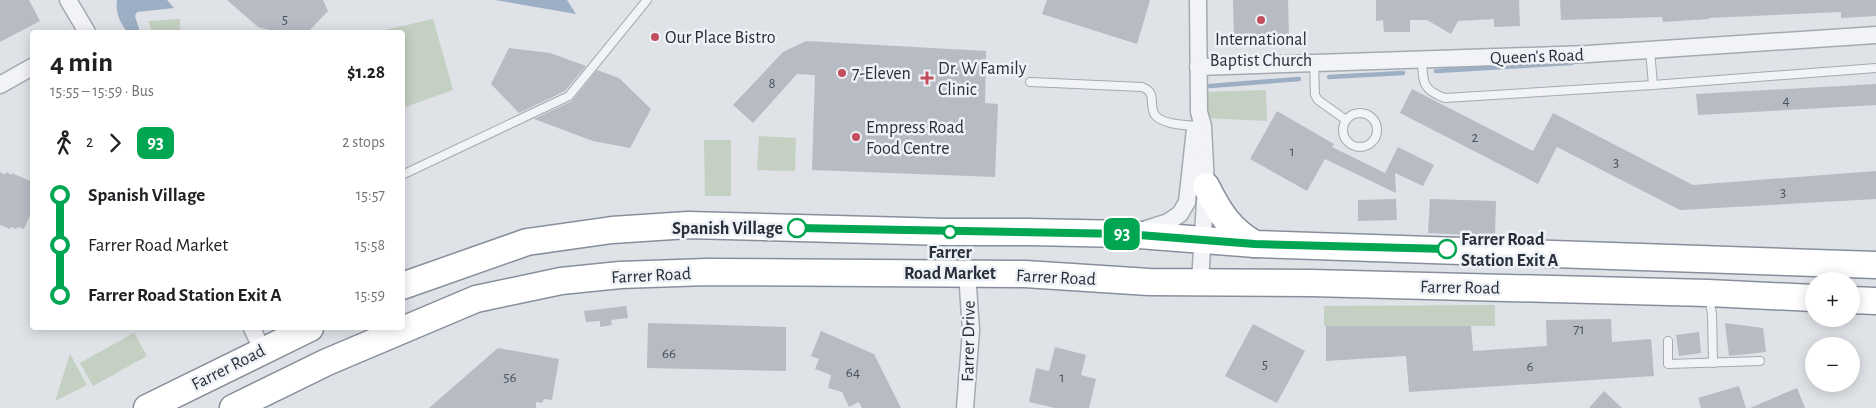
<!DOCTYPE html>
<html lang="en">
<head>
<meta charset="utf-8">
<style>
  :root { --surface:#fff; --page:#f2f2f2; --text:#202124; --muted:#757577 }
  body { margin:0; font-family:"Alegreya Sans",sans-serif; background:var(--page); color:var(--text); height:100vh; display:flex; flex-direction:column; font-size:19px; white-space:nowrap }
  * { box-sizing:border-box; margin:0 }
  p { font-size:16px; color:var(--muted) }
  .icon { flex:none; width:28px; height:28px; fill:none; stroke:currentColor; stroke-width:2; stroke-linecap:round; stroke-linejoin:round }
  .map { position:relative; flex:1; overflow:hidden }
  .panel { position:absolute; left:30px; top:30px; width:375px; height:300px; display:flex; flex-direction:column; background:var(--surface); border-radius:5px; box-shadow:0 2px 12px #0003 }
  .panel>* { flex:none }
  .badge { padding:0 10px; border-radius:8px; font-size:18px; line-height:32px }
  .controls { position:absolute; left:1805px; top:272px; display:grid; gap:10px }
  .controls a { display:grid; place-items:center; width:55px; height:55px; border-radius:50%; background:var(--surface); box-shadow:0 2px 12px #0003; font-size:25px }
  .map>.badge { position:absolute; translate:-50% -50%; box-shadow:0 0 0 2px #fff }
  .legs { display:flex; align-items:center; gap:8px; height:55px; padding:0 20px; font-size:16px }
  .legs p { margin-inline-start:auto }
  .overview { display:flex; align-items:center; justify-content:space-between; height:85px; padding:0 20px }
  h1 { font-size:28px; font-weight:700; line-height:38px }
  ul { padding:0 20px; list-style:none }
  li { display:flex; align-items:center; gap:18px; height:50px; font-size:19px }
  li i { display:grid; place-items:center; width:8px; height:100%; margin:0 6px; background:currentColor }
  li i::after { content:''; width:12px; height:12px; margin:-6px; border:4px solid; border-radius:50%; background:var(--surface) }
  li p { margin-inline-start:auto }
  li:first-child i { background:linear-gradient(#0000 50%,currentColor 0) }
  li:last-child i { background:linear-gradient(currentColor 50%,#0000 0) }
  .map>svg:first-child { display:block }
  .green { fill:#c4d0c1 }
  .water { fill:#9dafc4 }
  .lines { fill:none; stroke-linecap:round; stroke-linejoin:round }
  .stream { stroke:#9dafc4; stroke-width:4.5 }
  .building { fill:#b7bbc3 }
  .service-casing { stroke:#a5a9b1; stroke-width:10 }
  .minor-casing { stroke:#a5a9b1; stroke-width:19 }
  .trunk-casing { stroke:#888f9c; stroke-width:29 }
  .service { stroke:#f1f3f6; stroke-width:8 }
  .minor { stroke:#f1f3f6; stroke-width:16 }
  .trunk { stroke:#fff; stroke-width:26 }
  .line-1-casing { stroke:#fff; stroke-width:11 }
  .line-1 { stroke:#00a651; stroke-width:8 }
  .poi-dot { fill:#c24e5d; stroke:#eef1f5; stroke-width:2 }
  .stop-1-dot { fill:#fff; stroke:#00a651; stroke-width:2.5 }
  .labels { text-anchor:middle; stroke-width:5; stroke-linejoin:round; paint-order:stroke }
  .number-label { font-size:15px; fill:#4c535e }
  .poi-label { font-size:18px; fill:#29303d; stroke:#eef1f5; text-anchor:start }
  .street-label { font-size:18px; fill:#29303d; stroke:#eef1f5 }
  .stop-label { font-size:18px; font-weight:bold; fill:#29303d; stroke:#eef1f5; text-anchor:end }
</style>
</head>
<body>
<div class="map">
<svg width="1876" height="408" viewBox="0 0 1876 408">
  <rect width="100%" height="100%" fill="#dfe2e7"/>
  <!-- green -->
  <g class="green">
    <polygon points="180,19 180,32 152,32 148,21"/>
    <polygon points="433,19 453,90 403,108 402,32 376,32"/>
    <polygon points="1266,90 1267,121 1206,118 1202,92"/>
    <polygon points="759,136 796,138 795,171 757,170"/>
    <polygon points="704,140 731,140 731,196 705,196"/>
    <polygon points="1495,305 1495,326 1324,326 1324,306"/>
    <polygon points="134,333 147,356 93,386 80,363"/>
    <polygon points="70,354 87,385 55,401"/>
  </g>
  <!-- water -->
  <g class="water">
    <path d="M117 0H167L174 8 137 12 135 16 140 32H127C120 22 115 13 117 0Z"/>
    <polygon points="495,0 567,0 576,14"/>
  </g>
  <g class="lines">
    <!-- stream -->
    <g class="stream">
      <polyline points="1436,71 1572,63"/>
      <polyline points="1329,77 1403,73"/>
      <polyline points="1210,86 1299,79"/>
    </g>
  </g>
  <!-- building -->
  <g class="building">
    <polygon points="0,0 29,0 40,21 0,42"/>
    <polygon points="227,0 323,0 328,11 308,32 277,32 258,27"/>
    <polygon points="1047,0 1150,0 1137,44 1042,14"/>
    <polygon points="1233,0 1288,0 1289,40 1234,41"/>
    <polygon points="1376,0 1519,0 1520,26 1494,27 1494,19 1458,21 1451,34 1427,20 1410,20 1410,32 1384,32 1383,20 1376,21"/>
    <polygon points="1560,0 1876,0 1876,16 1841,18 1841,12 1709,18 1709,19 1663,22 1662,17 1561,20"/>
    <polygon points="806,41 986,51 985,103 998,104 995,177 812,170 815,75 797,74 753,123 733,105 783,52"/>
    <polygon points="509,48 550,53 586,66 565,91 519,113 491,84"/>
    <polygon points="597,70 619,78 651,109 630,148 593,141 534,119 572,101"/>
    <polygon points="1876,84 1876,105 1698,115 1696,94"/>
    <polygon points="1412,89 1533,151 1553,113 1693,185 1876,171 1876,199 1680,210 1557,147 1538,184 1400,113"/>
    <polygon points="1277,111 1334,144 1332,147 1385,173 1398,147 1434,165 1423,186 1395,173 1396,193 1325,159 1307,191 1250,159"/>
    <polygon points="0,172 5,175 6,172 12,175 12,173 32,182 32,210 24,229 18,227 16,229 11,227 10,229 0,225"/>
    <polygon points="1396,199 1397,220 1358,221 1358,200"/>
    <polygon points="1430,199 1496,201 1495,236 1428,233"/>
    <polygon points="626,306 628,318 611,320 612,325 600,327 600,321 586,322 584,311"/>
    <polygon points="1611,319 1612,342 1651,339 1654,376 1409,392 1406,356 1326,361 1326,326 1471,326 1473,351 1547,346 1546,320"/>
    <polygon points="648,323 786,327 786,371 647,368"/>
    <polygon points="1725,323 1763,328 1766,352 1729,356"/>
    <polygon points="1253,324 1305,351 1277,403 1225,376"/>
    <polygon points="821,331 874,354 901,408 862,408 859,402 849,407 842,392 828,388 831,375 815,369 819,359 811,356"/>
    <polygon points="1699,332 1701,353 1679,356 1676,335"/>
    <polygon points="1055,347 1086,355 1081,375 1096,379 1089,408 1055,408 1029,402 1036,368 1049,371"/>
    <polygon points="498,348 559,359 552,400 544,399 542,403 536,402 536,408 429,408"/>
    <polygon points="1739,386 1746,408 1701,408 1698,398"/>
    <polygon points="1797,388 1805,408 1750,408"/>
    <polygon points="1604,391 1622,408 1589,408"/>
  </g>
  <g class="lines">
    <!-- service casing -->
    <g class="service-casing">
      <g id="service">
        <polyline points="1650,50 1653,85"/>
        <path d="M1422 60C1423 82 1422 90 1445 98L1653 85 1876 68"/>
        <polyline points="1314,63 1315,95 1318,100 1346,120"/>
        <path d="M1030 82 1142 87C1158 93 1148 104 1155 115 1163 125 1186 125 1198 126"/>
        <circle cx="1360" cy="130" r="17"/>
        <polyline points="402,175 569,96 647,0"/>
        <polyline points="1709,298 1712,314 1713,363"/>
        <polyline points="1668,341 1668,364 1760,361"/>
      </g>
    </g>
    <!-- minor casing -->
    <g class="minor-casing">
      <g id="minor">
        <polyline points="68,0 87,32"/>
        <polyline points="1198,0 1199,112 1203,126 1206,186 1200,282"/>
        <polyline points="1198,67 1588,54 1876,35"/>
        <polyline points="0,85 32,67"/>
        <polyline points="1143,230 1168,222 1180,214 1187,202 1195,129"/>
        <polyline points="252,328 262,350"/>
        <polyline points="965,408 971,330 967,273"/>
      </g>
    </g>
    <!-- trunk casing -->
    <g class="trunk-casing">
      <g id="trunk">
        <path d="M1206 186C1219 212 1230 230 1255 244"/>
        <polyline points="402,286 527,242 612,230 688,225 946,232 1029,232 1126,234 1255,244 1876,265"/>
        <polyline points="1851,300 1876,301"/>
        <polyline points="147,408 310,328"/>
        <polyline points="233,408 327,362 476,299 561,281 620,275 707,272 1025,274 1149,282 1311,283 1708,293 1814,298"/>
      </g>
    </g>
    <!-- service -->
    <use href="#service" class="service"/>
    <!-- minor -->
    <use href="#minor" class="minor"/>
    <!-- trunk -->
    <use href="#trunk" class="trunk"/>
  </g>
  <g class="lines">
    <!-- line-1 casing -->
    <g class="line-1-casing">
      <polyline id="line-1" points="797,228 1126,234 1255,244 1447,249"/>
    </g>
    <!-- line-1 -->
    <use href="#line-1" class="line-1"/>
  </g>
  <!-- markers -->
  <g class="poi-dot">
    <circle cx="1261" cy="20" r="5"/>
    <circle cx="655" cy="37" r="5"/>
    <circle cx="842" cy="73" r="5"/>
    <path d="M924.5 70.5h5v5h5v5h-5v5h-5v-5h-5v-5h5z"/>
    <circle cx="856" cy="137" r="5"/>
  </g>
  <g class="stop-1-dot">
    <circle cx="797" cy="228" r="9"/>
    <circle cx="950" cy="232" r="6"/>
    <circle cx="1447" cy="249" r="9"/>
  </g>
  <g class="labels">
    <!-- number labels -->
    <g class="number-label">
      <text x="285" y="24">5</text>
      <text x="772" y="88">8</text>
      <text x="1786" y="105">4</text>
      <text x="1475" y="142">2</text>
      <text x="1292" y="156">1</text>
      <text x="1616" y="167">3</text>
      <text x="1783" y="197">3</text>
      <text x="1579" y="334">71</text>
      <text x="669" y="358">66</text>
      <text x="1265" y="369">5</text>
      <text x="1530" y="371">6</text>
      <text x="853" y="377">64</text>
      <text x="510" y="382">56</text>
      <text x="1062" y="382">1</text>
    </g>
    <!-- poi labels -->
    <g class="poi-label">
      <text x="665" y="43">Our Place Bistro</text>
      <text x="1261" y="45" text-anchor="middle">International<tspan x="1261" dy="21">Baptist Church</tspan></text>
      <text x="938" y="74">Dr. W Family<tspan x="938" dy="21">Clinic</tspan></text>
      <text x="852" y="79">7-Eleven</text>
      <text x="866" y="133">Empress Road<tspan x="866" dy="21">Food Centre</tspan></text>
    </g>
    <!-- street labels -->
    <g class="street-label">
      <text transform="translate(1537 56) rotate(-2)" y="6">Queen's Road</text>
      <text transform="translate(651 275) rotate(-3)" y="6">Farrer Road</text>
      <text transform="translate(1056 277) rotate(3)" y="6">Farrer Road</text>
      <text transform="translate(1460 287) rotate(1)" y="6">Farrer Road</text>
      <text transform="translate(968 341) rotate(-89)" y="6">Farrer Drive</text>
      <text transform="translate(228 367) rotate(-27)" y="6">Farrer Road</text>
    </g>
    <!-- stop labels -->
    <g class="stop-label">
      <text x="783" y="234">Spanish Village</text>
      <text x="1461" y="245" text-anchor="start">Farrer Road<tspan x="1461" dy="21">Station Exit A</tspan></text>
      <text x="950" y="258" text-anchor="middle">Farrer<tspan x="950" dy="21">Road Market</tspan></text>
    </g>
  </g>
</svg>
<div class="controls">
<a>+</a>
<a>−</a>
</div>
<b class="badge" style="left:1122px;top:234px;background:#00a651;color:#fff">93</b>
<section class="panel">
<div class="overview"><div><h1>4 min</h1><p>15:55 – 15:59 · Bus</p></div><b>$1.28</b></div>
<div class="legs"><svg class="icon" aria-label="walk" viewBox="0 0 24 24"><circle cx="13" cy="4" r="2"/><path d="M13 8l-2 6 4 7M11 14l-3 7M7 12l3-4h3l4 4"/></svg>2<svg class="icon" aria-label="forward" viewBox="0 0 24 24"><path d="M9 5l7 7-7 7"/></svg><b class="badge" style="background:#00a651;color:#fff">93</b><p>2 stops</p></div>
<ul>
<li><i style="color:#00a651"></i><b>Spanish Village</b><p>15:57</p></li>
<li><i style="color:#00a651"></i><span>Farrer Road Market</span><p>15:58</p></li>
<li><i style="color:#00a651"></i><b>Farrer Road Station Exit A</b><p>15:59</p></li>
</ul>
</section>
</div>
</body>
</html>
